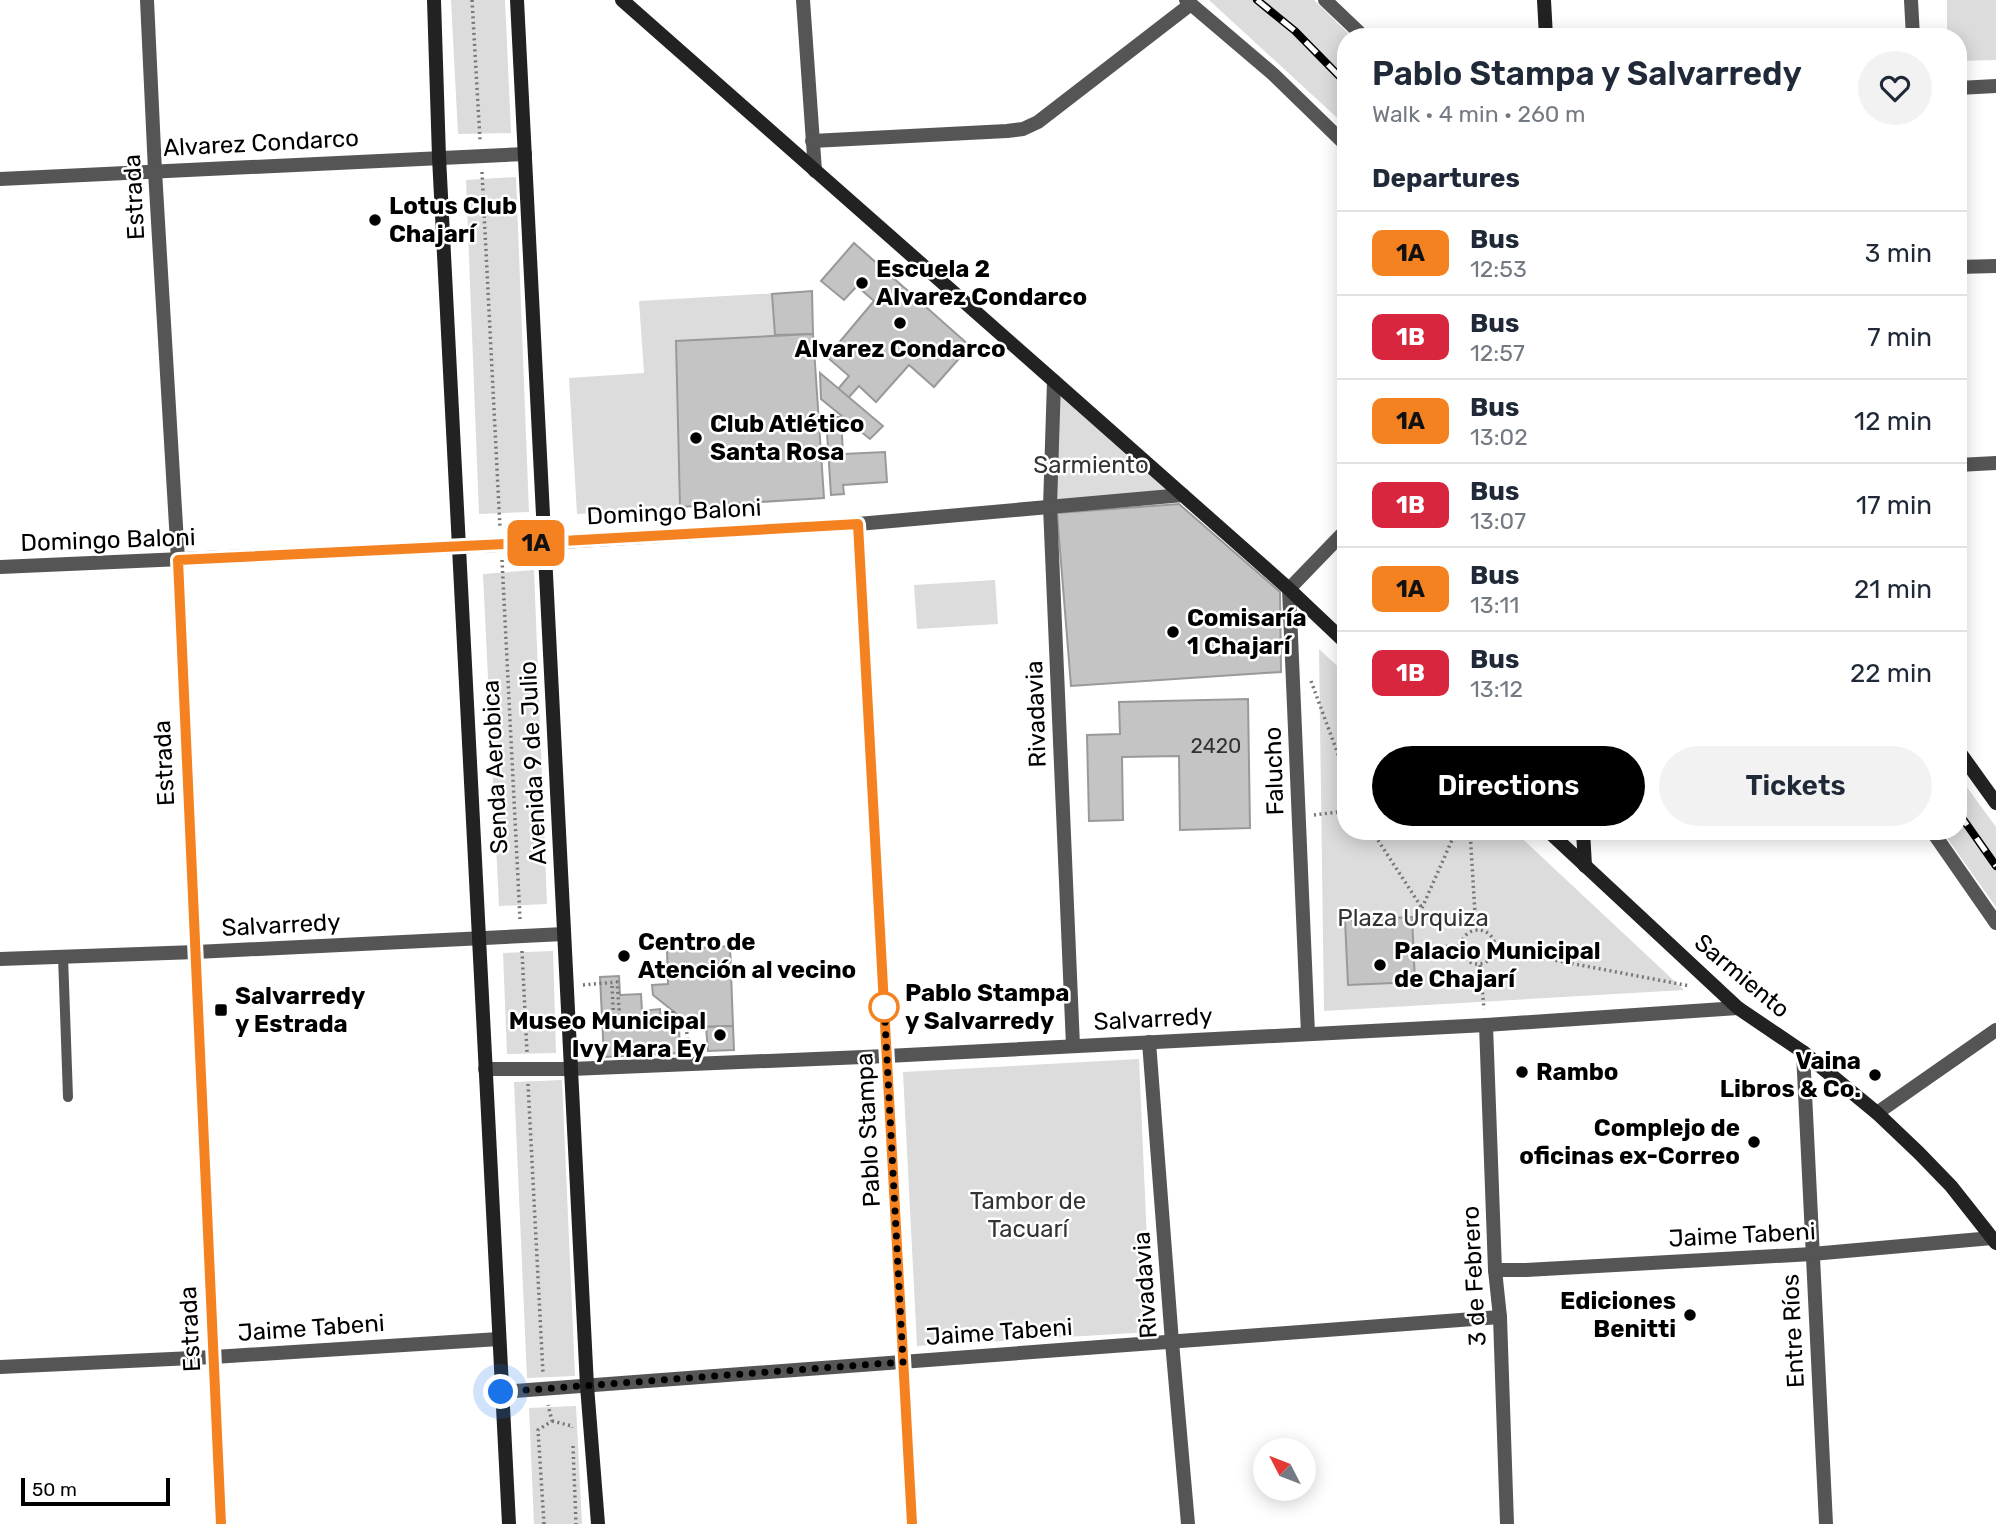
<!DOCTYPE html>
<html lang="en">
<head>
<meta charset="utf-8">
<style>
  :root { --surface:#fff; --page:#f2f2f3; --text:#1f2937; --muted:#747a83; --line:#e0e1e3; --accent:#000 }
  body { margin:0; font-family:Rubik,sans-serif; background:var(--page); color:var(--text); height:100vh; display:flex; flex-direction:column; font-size:26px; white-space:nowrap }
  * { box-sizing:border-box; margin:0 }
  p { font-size:23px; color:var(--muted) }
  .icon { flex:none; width:38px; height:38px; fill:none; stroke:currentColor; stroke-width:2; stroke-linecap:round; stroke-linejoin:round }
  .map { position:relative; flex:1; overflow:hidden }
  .side { position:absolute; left:1337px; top:28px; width:630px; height:812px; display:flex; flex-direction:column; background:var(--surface); border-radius:28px; box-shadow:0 4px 18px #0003 }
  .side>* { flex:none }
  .badge { padding:0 14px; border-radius:10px; font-size:24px; line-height:46px }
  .needle { width:46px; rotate:312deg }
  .buttons { position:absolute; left:1253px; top:1438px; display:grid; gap:14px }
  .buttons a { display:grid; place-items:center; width:63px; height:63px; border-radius:50%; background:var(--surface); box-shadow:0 4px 18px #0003; font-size:35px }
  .scale { position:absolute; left:21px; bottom:18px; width:149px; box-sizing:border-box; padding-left:7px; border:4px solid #000; border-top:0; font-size:19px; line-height:24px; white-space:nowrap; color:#000; -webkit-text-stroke:5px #fff; paint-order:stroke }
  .you { position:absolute; width:35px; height:35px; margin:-18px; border:5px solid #fff; border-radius:50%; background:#1a73e8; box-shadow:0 0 0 10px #1a73e833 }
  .map>.badge { position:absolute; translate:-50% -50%; box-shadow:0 0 0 4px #fff }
  h2 { padding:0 35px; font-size:26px; line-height:63px }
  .round { display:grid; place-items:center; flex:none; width:74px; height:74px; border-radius:37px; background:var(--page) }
  .overview { display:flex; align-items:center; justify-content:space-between; height:119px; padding:0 35px }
  h1 { font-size:33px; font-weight:600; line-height:52px }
  .action { display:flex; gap:14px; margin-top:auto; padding:14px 35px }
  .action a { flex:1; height:80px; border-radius:42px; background:var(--accent); color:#fff; font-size:28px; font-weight:600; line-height:80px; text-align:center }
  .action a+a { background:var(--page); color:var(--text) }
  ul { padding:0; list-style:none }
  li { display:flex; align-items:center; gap:21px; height:84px; padding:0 35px; border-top:2px solid var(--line) }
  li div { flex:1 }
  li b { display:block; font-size:26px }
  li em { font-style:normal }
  li .badge { min-width:77px; font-weight:700; text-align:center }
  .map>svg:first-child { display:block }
  .green { fill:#dcdcdc }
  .building { fill:#c4c4c4; stroke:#999; stroke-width:2 }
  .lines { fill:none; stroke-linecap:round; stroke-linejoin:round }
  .path { stroke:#777; stroke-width:3.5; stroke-dasharray:2 3.5; stroke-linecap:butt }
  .lane { stroke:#555; stroke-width:10 }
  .street { stroke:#555; stroke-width:14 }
  .secondary { stroke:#222; stroke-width:14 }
  .rail-casing { stroke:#000; stroke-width:8 }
  .rail { stroke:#fff; stroke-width:5; stroke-dasharray:16; stroke-linecap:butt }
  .line-casing { stroke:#fff; stroke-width:16 }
  .line { stroke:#f58220; stroke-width:10 }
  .walk { stroke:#000; stroke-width:7; stroke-dasharray:0 12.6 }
  .poi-dot { fill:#000; stroke:#fff; stroke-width:2.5 }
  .stop-dot { fill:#fff; stroke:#f58220; stroke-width:3.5 }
  .labels { text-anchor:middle; stroke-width:5; stroke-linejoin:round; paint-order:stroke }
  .number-label { font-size:21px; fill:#313131 }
  .street-label { font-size:24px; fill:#000; stroke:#fff }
  .poi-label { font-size:24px; font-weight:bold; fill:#000; stroke:#fff; text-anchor:start }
  .park-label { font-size:24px; fill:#333; stroke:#fff }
  .stop-label { font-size:24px; font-weight:bold; fill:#000; stroke:#fff; text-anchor:start }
</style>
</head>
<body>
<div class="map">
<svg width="1996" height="1524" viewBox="0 0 1996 1524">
  <rect width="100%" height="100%" fill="#fff"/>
  <!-- green -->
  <g class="green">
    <polygon points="451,0 505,0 511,133 458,134"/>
    <polygon points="1209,0 1314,0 1352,37 1346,37 1346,126"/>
    <polygon points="1947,0 1996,0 1996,60 1958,61 1958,37 1947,37"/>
    <polygon points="516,177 529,512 479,514 466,180"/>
    <polygon points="812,291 813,334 824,498 577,514 569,378 644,373 639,301"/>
    <polygon points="1058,389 1174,491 1055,502"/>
    <polygon points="534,570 547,904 499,906 483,574"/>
    <polygon points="995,580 998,624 917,629 914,585"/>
    <polygon points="1319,649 1346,674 1346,831 1514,831 1684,990 1324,1011"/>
    <polygon points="1958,775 1996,827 1996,907 1942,831 1958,831"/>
    <polygon points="553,951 556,1053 507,1054 503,953"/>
    <polygon points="1139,1059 1151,1332 917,1346 903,1072"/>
    <polygon points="562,1080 575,1376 527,1378 514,1082"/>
    <polygon points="576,1406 582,1524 534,1524 529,1408"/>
  </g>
  <!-- building -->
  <g class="building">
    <polygon points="854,243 970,346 934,387 909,365 876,402 859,386 848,398 838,389 849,376 827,357 874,301 857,286 844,300 821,281"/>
    <polygon points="812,291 813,334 775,335 772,294"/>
    <polygon points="813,334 824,498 680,507 676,341"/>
    <polygon points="820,373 883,426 870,439 821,399"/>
    <polygon points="826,417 841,417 843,454 885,452 887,482 843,485 844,494 831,495"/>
    <polygon points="1179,504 1280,592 1281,672 1071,686 1057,513"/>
    <polygon points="1248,699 1250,828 1180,830 1179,756 1122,757 1123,820 1089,821 1087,735 1120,734 1119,702"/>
    <polygon points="1412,917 1415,982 1348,985 1345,920"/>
    <polygon points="730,946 733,1026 693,1027 653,995 652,985 668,984 667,950"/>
    <polygon points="619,976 620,995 641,994 642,1011 660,1009 661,1026 679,1025 680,1053 604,1057 600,977"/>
    <polygon points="733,1026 734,1050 708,1051 706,1027"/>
  </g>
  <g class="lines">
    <!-- path -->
    <g class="path">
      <polyline points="472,0 480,140"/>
      <polyline points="482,172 500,528"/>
      <polyline points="502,560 520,919"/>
      <polyline points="1311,681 1346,776"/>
      <polyline points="1314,815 1346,811"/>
      <polyline points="1372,831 1422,908"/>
      <polyline points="1470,831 1476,930"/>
      <polyline points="1422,908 1456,831"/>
      <circle cx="1478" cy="947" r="17"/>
      <polyline points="1413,948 1460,946"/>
      <polyline points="1496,949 1690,986"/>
      <polyline points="522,951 527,1052"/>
      <polyline points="1480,965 1484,1009"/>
      <polyline points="583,985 617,982 620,1020 673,1017"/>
      <polyline points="612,986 614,1024 658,1021"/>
      <polyline points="673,1011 673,1017 686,1027 689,1048"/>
      <polyline points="528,1084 543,1374"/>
      <polyline points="552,1421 572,1426 572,1428"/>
      <polyline points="573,1446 576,1524"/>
      <polyline points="544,1524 538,1430 552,1421 548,1405"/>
    </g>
    <!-- lane -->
    <polyline class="lane" points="63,956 68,1097"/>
    <!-- street -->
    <g class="street">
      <polyline points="147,0 155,171 178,560 221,1524"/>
      <polyline points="803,0 815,171"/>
      <polyline points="1186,0 1273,74 1346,145"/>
      <polyline points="1325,0 1364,37"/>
      <polyline points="1911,0 1913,37"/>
      <polyline points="1958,88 1996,86"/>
      <polyline points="812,141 1007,131 1023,129 1038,122 1191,4"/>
      <polyline points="0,179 525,154"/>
      <polyline points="1958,267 1996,266"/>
      <polyline points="1054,381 1050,507 1073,1046"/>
      <polyline points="1958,465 1996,463"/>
      <polyline points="858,524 912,1524"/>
      <polyline points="0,567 545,543 858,524 1183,495"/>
      <polyline points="1932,831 1996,923"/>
      <polyline points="0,959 196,952 564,934"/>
      <polyline points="1486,1025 1495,1270 1500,1317 1507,1524"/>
      <polyline points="1308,1034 1289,589 1346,530"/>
      <polyline points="1149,1042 1172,1342 1188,1524"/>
      <polyline points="1803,1052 1826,1524"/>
      <polyline points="485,1069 571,1069 887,1056 1486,1025 1738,1008"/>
      <polyline points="1877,1113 1996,1030"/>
      <polyline points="1495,1270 1526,1270 1812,1254 1992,1238"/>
      <polyline points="0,1367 214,1357 499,1339"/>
      <polyline points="501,1392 1500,1317"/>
    </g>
    <!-- secondary -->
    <g class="secondary">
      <polyline points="434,0 439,157 509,1524"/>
      <polyline points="517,0 587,1386 598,1524"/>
      <polyline points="622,0 1054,381 1289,589 1346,643"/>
      <polyline points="1544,0 1546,37"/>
      <polyline points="1958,750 1996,803"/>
      <polyline points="1548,831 1738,1008 1803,1052 1877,1113 1919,1153 1951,1186 1996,1243"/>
      <polyline points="1583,831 1585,866"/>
    </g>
    <!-- rail casing -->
    <g class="rail-casing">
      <g id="rail">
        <polyline points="1257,0 1295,31 1346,83"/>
        <polyline points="1958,812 1996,866"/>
      </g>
    </g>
    <!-- rail -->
    <use href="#rail" class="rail"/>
  </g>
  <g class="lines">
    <!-- line casing -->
    <g class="line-casing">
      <polyline id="line" points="221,1524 178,560 545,542 858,524 912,1524"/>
    </g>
    <!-- line -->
    <use href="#line" class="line"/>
    <!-- walk -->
    <polyline class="walk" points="501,1392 903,1362 884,1002 884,1007"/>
  </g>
  <!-- markers -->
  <g class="poi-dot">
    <circle cx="375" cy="220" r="7"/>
    <circle cx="862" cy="283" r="7"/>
    <circle cx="900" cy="323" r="7"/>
    <circle cx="696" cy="438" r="7"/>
    <circle cx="1173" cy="632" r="7"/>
    <circle cx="624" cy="956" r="7"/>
    <circle cx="1380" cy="965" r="7"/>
    <rect x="214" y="1003" width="14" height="14" rx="3.5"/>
    <circle cx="720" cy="1035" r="7"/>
    <circle cx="1522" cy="1072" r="7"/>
    <circle cx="1875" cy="1075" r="7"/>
    <circle cx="1754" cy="1142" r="7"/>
    <circle cx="1690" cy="1315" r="7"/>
  </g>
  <circle class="stop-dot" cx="884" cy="1007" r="14"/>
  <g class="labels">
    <!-- number labels -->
    <g class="number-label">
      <text x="1216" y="753">2420</text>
    </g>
    <!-- street labels -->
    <g class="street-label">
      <text transform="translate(261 143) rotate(-3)" y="8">Alvarez Condarco</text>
      <text transform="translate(134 197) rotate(-93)" y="8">Estrada</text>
      <text transform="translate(674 512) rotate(-3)" y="8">Domingo Baloni</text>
      <text transform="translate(108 540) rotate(-2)" y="8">Domingo Baloni</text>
      <text transform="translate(1036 714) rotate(-92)" y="8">Rivadavia</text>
      <text transform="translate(164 763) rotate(-93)" y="8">Estrada</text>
      <text transform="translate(533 763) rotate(-93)" y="8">Avenida 9 de Julio</text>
      <text transform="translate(495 767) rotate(-93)" y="8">Senda Aerobica</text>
      <text transform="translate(1274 771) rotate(-92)" y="8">Falucho</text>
      <text transform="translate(281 925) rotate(-3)" y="8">Salvarredy</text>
      <text transform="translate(1742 976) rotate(40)" y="8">Sarmiento</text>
      <text transform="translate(1153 1019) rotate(-3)" y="8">Salvarredy</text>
      <text transform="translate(868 1130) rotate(-93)" y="8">Pablo Stampa</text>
      <text transform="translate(1742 1235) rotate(-3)" y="8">Jaime Tabeni</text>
      <text transform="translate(1474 1276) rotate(-93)" y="8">3 de Febrero</text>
      <text transform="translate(1145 1285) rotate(-94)" y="8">Rivadavia</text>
      <text transform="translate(311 1328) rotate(-4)" y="8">Jaime Tabeni</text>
      <text transform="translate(190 1329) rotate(-93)" y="8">Estrada</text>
      <text transform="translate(1793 1331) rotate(-93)" y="8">Entre Ríos</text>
      <text transform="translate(999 1332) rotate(-4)" y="8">Jaime Tabeni</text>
    </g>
    <!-- poi labels -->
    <g class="poi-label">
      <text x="389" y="214">Lotus Club<tspan x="389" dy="28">Chajarí</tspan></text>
      <text x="876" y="277">Escuela 2<tspan x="876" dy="28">Alvarez Condarco</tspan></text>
      <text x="900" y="357" text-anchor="middle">Alvarez Condarco</text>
      <text x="710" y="432">Club Atlético<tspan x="710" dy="28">Santa Rosa</tspan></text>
      <text x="1187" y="626">Comisaría<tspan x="1187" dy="28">1 Chajarí</tspan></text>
      <text x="638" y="950">Centro de<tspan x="638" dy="28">Atención al vecino</tspan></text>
      <text x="1394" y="959">Palacio Municipal<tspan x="1394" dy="28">de Chajarí</tspan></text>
      <text x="235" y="1004">Salvarredy<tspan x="235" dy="28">y Estrada</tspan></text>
      <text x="706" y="1029" text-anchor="end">Museo Municipal<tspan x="706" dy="28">Ivy Mara Ey</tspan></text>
      <text x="1861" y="1069" text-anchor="end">Vaina<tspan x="1861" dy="28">Libros &amp; Co.</tspan></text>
      <text x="1536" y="1080">Rambo</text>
      <text x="1740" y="1136" text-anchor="end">Complejo de<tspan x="1740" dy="28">oficinas ex-Correo</tspan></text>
      <text x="1676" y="1309" text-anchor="end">Ediciones<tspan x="1676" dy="28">Benitti</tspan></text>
    </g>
    <!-- park labels -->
    <g class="park-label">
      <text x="1091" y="473">Sarmiento</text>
      <text x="1413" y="926">Plaza Urquiza</text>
      <text x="1028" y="1209">Tambor de<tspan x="1028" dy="28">Tacuarí</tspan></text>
    </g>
    <!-- stop labels -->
    <g class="stop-label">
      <text x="905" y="1001">Pablo Stampa<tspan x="905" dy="28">y Salvarredy</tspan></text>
    </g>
  </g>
</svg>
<div class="buttons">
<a><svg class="needle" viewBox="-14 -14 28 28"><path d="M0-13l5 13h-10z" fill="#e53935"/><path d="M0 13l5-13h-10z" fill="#747a83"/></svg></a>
</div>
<div class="scale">50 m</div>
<div class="you" style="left:501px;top:1392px"></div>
<b class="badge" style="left:536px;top:543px;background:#f58220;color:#111">1A</b>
<section class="side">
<div class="overview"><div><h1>Pablo Stampa y Salvarredy</h1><p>Walk · 4 min · 260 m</p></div><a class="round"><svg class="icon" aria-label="heart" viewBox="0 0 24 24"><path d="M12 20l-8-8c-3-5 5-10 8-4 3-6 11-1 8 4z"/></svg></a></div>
<h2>Departures</h2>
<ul>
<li><span class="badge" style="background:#f58220;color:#111">1A</span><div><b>Bus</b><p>12:53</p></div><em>3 min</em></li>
<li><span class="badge" style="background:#d7263d;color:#fff">1B</span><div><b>Bus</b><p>12:57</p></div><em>7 min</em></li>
<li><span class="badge" style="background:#f58220;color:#111">1A</span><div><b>Bus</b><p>13:02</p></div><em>12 min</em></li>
<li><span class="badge" style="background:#d7263d;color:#fff">1B</span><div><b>Bus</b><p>13:07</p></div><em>17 min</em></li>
<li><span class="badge" style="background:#f58220;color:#111">1A</span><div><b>Bus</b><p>13:11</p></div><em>21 min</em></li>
<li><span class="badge" style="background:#d7263d;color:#fff">1B</span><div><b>Bus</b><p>13:12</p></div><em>22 min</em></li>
</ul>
<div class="action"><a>Directions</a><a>Tickets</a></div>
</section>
</div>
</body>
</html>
